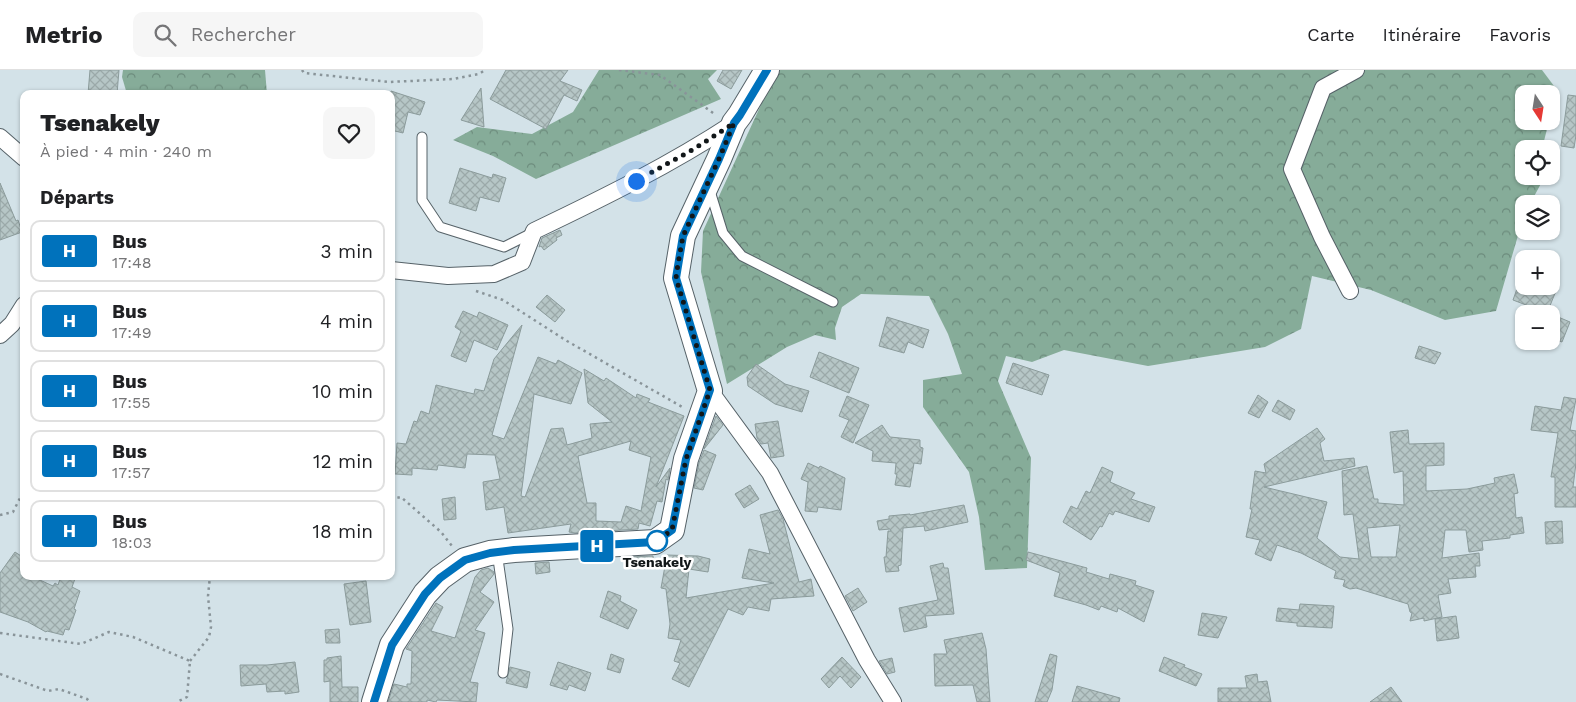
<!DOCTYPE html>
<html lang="fr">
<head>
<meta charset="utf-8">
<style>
  :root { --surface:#fff; --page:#f6f6f6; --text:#202124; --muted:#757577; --line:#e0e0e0 }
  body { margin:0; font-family:"Work Sans",sans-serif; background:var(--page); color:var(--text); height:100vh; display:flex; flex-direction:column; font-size:19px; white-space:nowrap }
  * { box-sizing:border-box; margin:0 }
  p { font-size:16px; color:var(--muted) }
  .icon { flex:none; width:28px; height:28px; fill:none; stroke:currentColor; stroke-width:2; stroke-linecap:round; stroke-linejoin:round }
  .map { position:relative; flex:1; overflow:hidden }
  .sheet { position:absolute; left:20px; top:20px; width:375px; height:490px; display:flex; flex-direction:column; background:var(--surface); border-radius:10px; box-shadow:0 1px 4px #0004 }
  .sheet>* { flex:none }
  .badge { padding:0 10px; border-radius:4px; font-size:18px; line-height:32px }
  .needle { width:32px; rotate:168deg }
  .buttons { position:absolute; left:1515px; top:15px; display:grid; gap:10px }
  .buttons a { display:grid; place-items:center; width:45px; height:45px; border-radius:10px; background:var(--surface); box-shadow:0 1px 4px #0004; font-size:25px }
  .you { position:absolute; width:25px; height:25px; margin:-12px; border:4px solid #fff; border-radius:50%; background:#1a73e8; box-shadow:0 0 0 8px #1a73e833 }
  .map>.badge { position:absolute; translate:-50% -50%; box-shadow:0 0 0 2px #fff }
  h2 { padding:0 20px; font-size:19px; line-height:45px }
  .round { display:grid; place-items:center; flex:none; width:52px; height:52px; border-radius:10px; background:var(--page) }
  .summary { display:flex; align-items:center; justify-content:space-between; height:85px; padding:0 20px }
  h1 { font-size:24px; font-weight:800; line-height:38px }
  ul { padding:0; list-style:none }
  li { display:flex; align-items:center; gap:15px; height:62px; margin:0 10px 8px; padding:0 10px; border:2px solid var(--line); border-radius:10px }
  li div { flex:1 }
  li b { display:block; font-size:19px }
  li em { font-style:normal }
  li .badge { min-width:55px; font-weight:700; text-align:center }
  header { display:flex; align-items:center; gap:30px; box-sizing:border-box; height:70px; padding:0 25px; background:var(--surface); border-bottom:1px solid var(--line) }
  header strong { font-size:24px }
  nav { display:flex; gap:28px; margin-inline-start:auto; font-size:18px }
  .search { width:350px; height:45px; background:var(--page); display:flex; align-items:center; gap:12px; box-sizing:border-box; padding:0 18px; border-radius:10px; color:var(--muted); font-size:19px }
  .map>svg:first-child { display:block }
  .forest { fill:url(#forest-crowns) }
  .building { fill:url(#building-cross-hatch); stroke:#8b9b9b; fill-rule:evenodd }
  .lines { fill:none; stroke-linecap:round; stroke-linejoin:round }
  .lane-casing { stroke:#566268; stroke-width:11 }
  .street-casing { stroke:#566268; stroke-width:18 }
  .secondary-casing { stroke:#566268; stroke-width:26 }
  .path { stroke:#899499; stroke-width:2.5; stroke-dasharray:2.5 4; stroke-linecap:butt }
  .lane { stroke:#fff; stroke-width:9 }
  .street { stroke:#fff; stroke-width:16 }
  .secondary { stroke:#fff; stroke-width:24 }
  .line-casing { stroke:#fff; stroke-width:11 }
  .line { stroke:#0072bc; stroke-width:8 }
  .walk { stroke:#111618; stroke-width:5; stroke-dasharray:0 9 }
  .stop-dot { fill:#fff; stroke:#0072bc; stroke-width:2.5 }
  .labels { text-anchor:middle; stroke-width:5; stroke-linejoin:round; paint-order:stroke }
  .stop-label { font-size:14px; font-weight:bold; fill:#111618; stroke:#fff }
</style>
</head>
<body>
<header>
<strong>Metrio</strong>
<div class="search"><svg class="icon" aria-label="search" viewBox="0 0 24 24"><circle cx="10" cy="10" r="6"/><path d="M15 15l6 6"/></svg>Rechercher</div>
<nav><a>Carte</a><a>Itinéraire</a><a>Favoris</a></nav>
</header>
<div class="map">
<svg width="1576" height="632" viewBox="0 0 1576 632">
  <defs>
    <pattern id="forest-crowns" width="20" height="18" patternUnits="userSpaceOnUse" patternTransform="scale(1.25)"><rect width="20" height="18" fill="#86ac99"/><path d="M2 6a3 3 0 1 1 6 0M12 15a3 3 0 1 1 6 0" fill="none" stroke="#6c8b7c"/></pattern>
    <pattern id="building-cross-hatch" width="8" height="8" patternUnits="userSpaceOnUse" patternTransform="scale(1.25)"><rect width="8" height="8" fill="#b6c6c6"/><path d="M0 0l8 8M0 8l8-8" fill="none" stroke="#9ba9a9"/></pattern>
  </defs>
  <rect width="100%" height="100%" fill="#d3e2e8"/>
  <!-- forest -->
  <g class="forest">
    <polygon points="123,0 265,0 267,24 127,24 122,7"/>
    <polygon points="599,0 717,0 708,9 721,29 536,109 493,86 453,70 477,57 532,64 573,42"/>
    <polygon points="777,0 1542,0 1557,20 1551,42 1551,24 1524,24 1524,51 1549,51 1544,71 1545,79 1524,79 1524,106 1545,106 1530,134 1524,134 1524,145 1496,241 1445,250 1371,220 1312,206 1301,259 1265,277 1148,296 1064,280 1032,292 1006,286 998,311 1031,388 1027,498 985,500 979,447 969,402 923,337 923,310 962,304 948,264 929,226 861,224 842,237 835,258 836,270 815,265 787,277 727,314 701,202 703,161"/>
  </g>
  <!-- building -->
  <g class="building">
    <polygon points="90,0 119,0 117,24 88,24"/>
    <polygon points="506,0 568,0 560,11 582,20 577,31 564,25 546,59 490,29"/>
    <polygon points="723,0 742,0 731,19 717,11"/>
    <polygon points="481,18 484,57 461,50"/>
    <polygon points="391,21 425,32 420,45 408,42 403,63 391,60"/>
    <polygon points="1568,25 1576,26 1576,65 1574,78 1561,76"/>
    <polygon points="460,98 492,108 493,104 506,108 499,132 480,127 476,141 449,133"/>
    <polygon points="0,113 16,151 18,150 22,162 0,170"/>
    <polygon points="560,160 562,165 556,168 557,170 544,180 541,176 539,177 542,168"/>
    <polygon points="1518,216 1558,216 1547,243 1513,230"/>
    <polygon points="547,225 565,240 555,252 536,237"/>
    <polygon points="463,241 477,247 479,242 508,255 497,280 474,270 466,292 451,286 461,261 455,257"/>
    <polygon points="1551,244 1570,252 1562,272 1551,268"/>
    <polygon points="887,247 929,260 923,278 908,272 904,283 879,276"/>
    <path d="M522 255 492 365 504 369 538 287 556 294 558 290 582 303 571 334 534 324 521 426 525 427 551 359 563 358 567 375 592 368 590 354 612 352 588 333 584 299 604 311 606 308 636 328 637 324 650 329 648 332 684 346 656 417 670 398 668 410 666 409 662 432 657 431 650 456 639 453 638 459 575 463 569 462 571 454 508 463 504 437 486 440 483 412 500 409 495 385 467 384 465 398 438 395 437 400 412 398V405L395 404 397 373 406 374 414 351 417 352 421 341 429 344 436 315 474 324 475 319 484 321 494 289ZM631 371 629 380 651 387 641 441 626 436 621 452 596 451V433H587L578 386Z"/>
    <polygon points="1419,276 1441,283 1435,294 1415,288"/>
    <polygon points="819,282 859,298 849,323 810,307"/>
    <polygon points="1013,293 1049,305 1042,325 1006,313"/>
    <polygon points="756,294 785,314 809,321 802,342 775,334 748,316 747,307"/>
    <polygon points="1258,325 1268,332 1259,348 1248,343"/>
    <polygon points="847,326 869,335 853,373 841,367 849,350 839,346"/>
    <polygon points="1564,327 1576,329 1570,360 1576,361 1576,393 1573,417 1576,417 1576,437 1555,437 1555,407 1551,407 1558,363 1531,360 1535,336 1561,340"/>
    <polygon points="1278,330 1295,340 1290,350 1272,341"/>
    <polygon points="716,346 723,355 704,379"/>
    <polygon points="778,351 784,386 771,388 768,373 761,374 757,368 755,354"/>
    <polygon points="882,355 890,367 920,370 920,377 923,378 921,394 914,393 910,417 895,415 897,404 895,404 896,393 872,391 873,381 855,373"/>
    <path d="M1317 358 1325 369 1320 373 1324 391 1354 388 1355 396 1264 417 1327 432 1317 468 1340 487 1359 489 1353 444 1344 445 1342 401 1367 396 1374 429H1378V433L1404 435 1403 401 1394 403 1390 362 1408 360 1409 374 1444 373V395L1426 396V421L1467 419 1495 413 1494 408 1514 404 1518 423 1514 424 1516 448 1522 447 1524 463 1510 465V468L1482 471 1483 480 1469 482 1466 460H1445L1442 488 1479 483 1480 496H1475L1476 507 1448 509 1451 523 1438 525 1442 547 1424 551V548L1410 551 1412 543 1410 542 1408 534 1356 518 1350 519 1343 516 1345 510 1334 508 1336 501 1301 483 1277 475 1271 491 1255 484 1260 470 1246 467 1252 439H1250L1255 401 1266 403 1264 394ZM1400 455 1396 487H1371L1367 458Z"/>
    <polygon points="704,380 716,385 703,420 694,418 699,393"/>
    <polygon points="808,393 819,398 820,396 845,408 841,440 818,437 817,442 805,441 808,412 801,409"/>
    <polygon points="1102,397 1113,402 1110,412 1135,423 1131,429 1155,437 1149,452 1115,441 1113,445 1109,443 1102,457 1100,456 1091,470 1063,452 1071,436 1077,439 1086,421 1090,423"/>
    <polygon points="750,415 759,429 744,438 735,424"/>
    <polygon points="455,427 456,449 444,450 442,429"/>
    <polygon points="964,435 968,452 925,461 924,456 903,458 901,495 898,496 899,501 886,502 884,487 886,487 888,461 891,461 890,459 879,460 877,451 889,449 889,446 910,444 910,445"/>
    <polygon points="778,440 783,449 799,512 811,509 814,526 771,529 769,541 748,537 743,545 728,539 689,617 672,609 680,593 674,591 681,570 668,568 670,554 666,519 661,518 667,485 698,486 710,489 708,502 689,499 686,528 774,513 742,508 749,479 770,484 760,445"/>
    <polygon points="1562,451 1563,473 1546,474 1545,452"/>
    <polygon points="15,482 24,488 24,506 31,506 53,516 55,513 58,515 61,506 76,506 72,517 80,521 74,539 76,540 69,560 65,559 63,565 47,561 46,562 28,552 0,542 0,503"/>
    <polygon points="1028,482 1087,498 1086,502 1109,509 1110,504 1136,511 1135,515 1154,521 1144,552 1118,538 1117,542 1101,536 1099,540 1086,535 1054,526 1060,503 1026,490"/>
    <polygon points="653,486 654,494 629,496 628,487"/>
    <polygon points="549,492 550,502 536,504 535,493"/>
    <polygon points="943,493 944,498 948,498 949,504 954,544 925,546 927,557 904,562 899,538 938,530 930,496"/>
    <polygon points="488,498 494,502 494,504 480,522 494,532 475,560 485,563 470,612 478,613 476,632 437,630 436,632 427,630 427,632 388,632 394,614 407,617 407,614 411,614 412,581 406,579 436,533 443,537 431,561 455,568 475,507 481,500"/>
    <polygon points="366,511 371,552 350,555 344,514"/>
    <polygon points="858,518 867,532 853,541 845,526"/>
    <polygon points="608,521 621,526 620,531 637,540 628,559 600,547"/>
    <polygon points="1300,534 1334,536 1332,558 1297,556 1297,553 1276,551 1278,538 1299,540"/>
    <polygon points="1202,543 1227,547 1218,568 1198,565"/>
    <polygon points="1456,546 1459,568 1437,571 1435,549"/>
    <polygon points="339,559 340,573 326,573 325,560"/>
    <polygon points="982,563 986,579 990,632 977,632 973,615 935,616 934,584 947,584 944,570"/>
    <polygon points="611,584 624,589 620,603 607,599"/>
    <polygon points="1050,584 1057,586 1052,620 1047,632 1035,632"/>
    <polygon points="341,586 342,617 358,617 358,632 330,632 330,611 324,612 324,590 327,590 327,588"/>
    <polygon points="842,587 861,607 851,618 840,606 829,618 821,609"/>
    <polygon points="1164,587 1185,595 1184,597 1202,604 1196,616 1159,601"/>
    <polygon points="892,588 895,602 887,604 879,591"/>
    <polygon points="295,592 299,622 285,624 285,621 267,622 266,614 241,616 240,595 267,595"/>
    <polygon points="558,592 591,603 585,621 569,615 567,620 550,615"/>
    <polygon points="510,597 530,602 527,618 506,613"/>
    <polygon points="1257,604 1258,612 1267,611 1271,632 1218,632 1218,618 1247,618 1245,606"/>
    <polygon points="1077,616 1120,628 1119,632 1072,632"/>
    <polygon points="1391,617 1402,632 1370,632"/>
  </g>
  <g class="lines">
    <!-- lane casing -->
    <g class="lane-casing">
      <g id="lane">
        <polyline points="422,67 422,130 440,157 504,177 532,163"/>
        <polyline points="710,121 723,163 742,186 833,232"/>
        <polyline points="497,482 508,559 503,603"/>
      </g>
    </g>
    <!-- street casing -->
    <g class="street-casing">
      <g id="street">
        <polyline points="0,67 24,88"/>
        <path d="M391 200 448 206 494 204 522 192 534 161C603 128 670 95 734 53"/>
        <polyline points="1350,221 1322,167 1292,99 1323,18 1356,0"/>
        <polyline points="0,265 12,254 24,235"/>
        <polyline points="710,321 770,403 867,590 893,632"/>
      </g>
    </g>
    <!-- secondary casing -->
    <g class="secondary-casing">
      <polyline id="secondary" points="374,632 392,575 425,524 440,508 465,490 490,483 514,480 655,472 672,460 686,389 710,321 676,208 683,166 719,89 734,53 740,45 767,0"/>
    </g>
    <!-- path -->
    <g class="path">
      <polyline points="302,0 304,3 389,12 453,9 479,4 485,0"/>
      <polyline points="619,0 660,5 716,45"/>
      <polyline points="476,221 503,230 567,271 684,338"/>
      <polyline points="391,429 401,427 441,462 452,476"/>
      <polyline points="0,445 13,442 24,420"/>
      <polyline points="0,563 81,574 109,562 133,567 190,591 187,627 177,632"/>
      <polyline points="190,591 209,567 211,557 208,526 210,506"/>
      <polyline points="0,604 48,621 59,619 87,629 90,632"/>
    </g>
    <!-- lane -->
    <use href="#lane" class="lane"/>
    <!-- street -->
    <use href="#street" class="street"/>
    <!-- secondary -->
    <use href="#secondary" class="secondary"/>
  </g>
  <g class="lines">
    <!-- line casing -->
    <g class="line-casing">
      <polyline id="line" points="374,632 392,575 425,524 440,508 465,490 490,483 514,480 655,472 672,460 686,389 710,320 676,208 683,166 719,89 734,53 740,45 767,0"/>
    </g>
    <!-- line -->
    <use href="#line" class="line"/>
    <!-- walk -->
    <polyline class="walk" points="636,111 694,79 734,53 719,89 683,166 678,194 676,208 710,320 686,389 672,460 655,472 657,471"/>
  </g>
  <!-- markers -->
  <circle class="stop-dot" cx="657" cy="471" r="10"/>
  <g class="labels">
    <!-- stop labels -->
    <g class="stop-label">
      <text x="657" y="497">Tsenakely</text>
    </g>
  </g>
</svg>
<div class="buttons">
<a><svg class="needle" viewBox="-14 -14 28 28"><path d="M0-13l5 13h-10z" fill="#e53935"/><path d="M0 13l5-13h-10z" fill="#757577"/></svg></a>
<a><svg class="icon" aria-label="locate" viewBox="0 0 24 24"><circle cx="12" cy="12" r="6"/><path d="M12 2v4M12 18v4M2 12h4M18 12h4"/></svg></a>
<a><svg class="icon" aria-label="layers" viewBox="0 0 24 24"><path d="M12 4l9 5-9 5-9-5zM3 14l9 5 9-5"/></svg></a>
<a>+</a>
<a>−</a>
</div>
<div class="you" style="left:636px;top:111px"></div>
<b class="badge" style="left:597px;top:476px;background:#0072bc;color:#fff">H</b>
<section class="sheet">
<div class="summary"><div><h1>Tsenakely</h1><p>À pied · 4 min · 240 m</p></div><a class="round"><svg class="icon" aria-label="heart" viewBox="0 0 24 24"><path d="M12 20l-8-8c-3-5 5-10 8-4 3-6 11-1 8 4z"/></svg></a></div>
<h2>Départs</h2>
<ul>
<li><span class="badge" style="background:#0072bc;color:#fff">H</span><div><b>Bus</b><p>17:48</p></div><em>3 min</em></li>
<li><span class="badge" style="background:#0072bc;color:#fff">H</span><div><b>Bus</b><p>17:49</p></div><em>4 min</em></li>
<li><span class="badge" style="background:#0072bc;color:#fff">H</span><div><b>Bus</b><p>17:55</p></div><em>10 min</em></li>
<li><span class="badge" style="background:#0072bc;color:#fff">H</span><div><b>Bus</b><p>17:57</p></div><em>12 min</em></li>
<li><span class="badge" style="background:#0072bc;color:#fff">H</span><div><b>Bus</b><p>18:03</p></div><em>18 min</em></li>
</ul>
</section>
</div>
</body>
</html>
